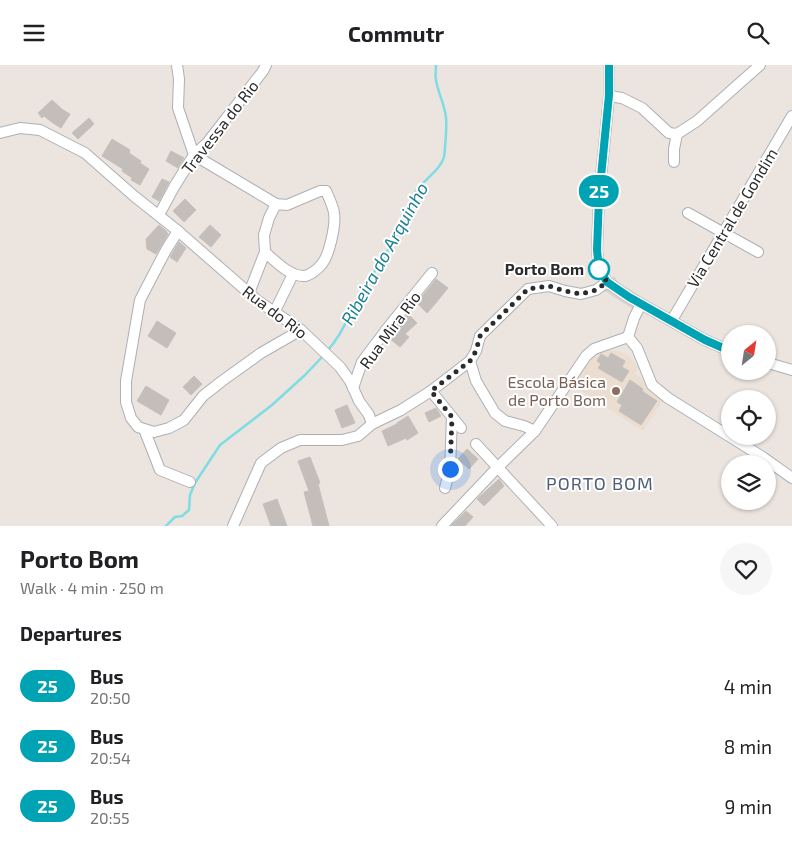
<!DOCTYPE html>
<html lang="en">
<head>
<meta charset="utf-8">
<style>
  :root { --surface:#fff; --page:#f6f6f6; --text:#202124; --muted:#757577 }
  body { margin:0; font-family:"Exo 2",sans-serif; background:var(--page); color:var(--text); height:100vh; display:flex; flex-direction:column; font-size:19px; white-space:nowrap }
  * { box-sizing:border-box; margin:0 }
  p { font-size:16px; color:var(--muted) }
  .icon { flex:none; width:28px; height:28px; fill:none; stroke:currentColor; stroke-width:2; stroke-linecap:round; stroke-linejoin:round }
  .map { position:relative; height:461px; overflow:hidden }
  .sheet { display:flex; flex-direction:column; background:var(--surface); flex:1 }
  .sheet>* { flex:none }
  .badge { padding:0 10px; border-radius:16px; font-size:18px; line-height:32px }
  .needle { width:32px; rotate:30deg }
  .fabs { position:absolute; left:721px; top:260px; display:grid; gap:10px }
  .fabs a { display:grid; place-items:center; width:55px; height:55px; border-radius:50%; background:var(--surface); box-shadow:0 1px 4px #0004; font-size:25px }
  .you { position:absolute; width:25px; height:25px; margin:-12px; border:4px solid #fff; border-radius:50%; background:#1a73e8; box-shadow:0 0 0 8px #1a73e833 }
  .map>.badge { position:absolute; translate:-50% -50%; box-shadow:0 0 0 2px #fff }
  h2 { padding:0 20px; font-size:19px; line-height:45px }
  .round { display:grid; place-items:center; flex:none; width:52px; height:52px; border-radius:26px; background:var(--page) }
  .overview { display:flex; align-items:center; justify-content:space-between; height:85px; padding:0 20px }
  h1 { font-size:24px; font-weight:700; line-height:38px }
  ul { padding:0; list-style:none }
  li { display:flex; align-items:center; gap:15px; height:60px; padding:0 20px }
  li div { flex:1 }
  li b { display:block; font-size:19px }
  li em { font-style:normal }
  li .badge { min-width:55px; font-weight:700; text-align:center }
  header { display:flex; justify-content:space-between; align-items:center; height:65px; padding:0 20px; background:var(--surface); font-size:22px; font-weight:700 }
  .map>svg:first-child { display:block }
  .education { fill:#ebddd0 }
  .plaza { fill:#d8d4d2 }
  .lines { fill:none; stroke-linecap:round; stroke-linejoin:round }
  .stream { stroke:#7ddde3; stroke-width:2.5 }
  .building { fill:#c4bebb; stroke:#c7bfb9 }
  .minor-casing { stroke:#acb0b6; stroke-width:12 }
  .minor { stroke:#fff; stroke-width:10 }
  .line-casing { stroke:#fff; stroke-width:11 }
  .line { stroke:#00a3b4; stroke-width:8 }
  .walk { stroke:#2b2b2b; stroke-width:5; stroke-dasharray:0 9 }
  .stop-dot { fill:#fff; stroke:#00a3b4; stroke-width:2.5 }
  .education-dot { fill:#8d6e63; stroke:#fff; stroke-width:2 }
  .labels { text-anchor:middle; stroke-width:4; stroke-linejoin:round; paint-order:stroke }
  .street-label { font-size:16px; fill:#2b2b2b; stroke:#fff }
  .stop-label { font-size:16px; font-weight:bold; fill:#2b2b2b; stroke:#fff; text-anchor:end }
  .education-label { font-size:16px; fill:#785e54; stroke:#fff; text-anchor:end }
  .water-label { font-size:18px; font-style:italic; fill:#1b8090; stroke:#fff }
  .neighbourhood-label { font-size:18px; letter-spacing:1px; fill:#505f78; stroke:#fff }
</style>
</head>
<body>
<header><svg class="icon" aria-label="menu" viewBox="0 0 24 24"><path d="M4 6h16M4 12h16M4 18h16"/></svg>Commutr<svg class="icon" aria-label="search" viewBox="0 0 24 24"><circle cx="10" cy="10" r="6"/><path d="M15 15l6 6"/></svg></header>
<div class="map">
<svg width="792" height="461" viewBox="0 0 792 461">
  <rect width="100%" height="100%" fill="#ece4df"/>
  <!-- education -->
  <polygon class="education" points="611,285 621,287 629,291 638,303 635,309 640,312 652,328 662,336 643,366 572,320 588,296 591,293 599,288"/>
  <!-- plaza -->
  <polygon class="plaza" points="614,211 619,218 640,231 633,244 603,225"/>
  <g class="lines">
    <!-- stream -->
    <g class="stream">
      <path d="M327 286C341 271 347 254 357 236 375 206 393 176 412 147 405 123 439 111 444 92 445 85 447 60 446 53 445 40 438 28 436 15 435 11 436 5 436 0"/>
      <polyline points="166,461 175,452 182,451 189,445 190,430 195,418 220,380 272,340 305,310 324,290"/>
    </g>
  </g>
  <!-- building -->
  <g class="building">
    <polygon points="52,35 63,45 70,49 61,63 53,58 44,51 42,53 38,48"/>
    <polygon points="89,53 94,59 78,74 72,68"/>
    <polygon points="112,74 130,85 129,88 141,96 140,98 149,104 140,120 131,115 132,113 122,106 123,104 102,91"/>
    <polygon points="171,86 184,93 178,103 166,96"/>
    <polygon points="162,114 169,117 159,136 152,132"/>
    <polygon points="185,134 196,145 184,157 173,146"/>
    <polygon points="159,160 166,166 168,169 156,189 147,184 146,174"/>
    <polygon points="210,160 221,170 211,182 199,172"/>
    <polygon points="179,177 186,183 177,197 170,192"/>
    <polygon points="436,214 448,223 435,239 427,248 417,238"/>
    <polygon points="408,249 417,258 405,269 409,272 400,282 389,273"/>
    <polygon points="157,256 176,268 167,283 148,271"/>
    <polygon points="611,288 625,296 622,302 629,306 622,317 598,303 601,299 597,296 601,289 608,293"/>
    <polygon points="194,311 202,319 191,330 183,322"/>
    <polygon points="630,315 643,324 642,326 657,336 641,360 619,346 622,340 617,337"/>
    <polygon points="146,321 169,335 161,350 137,336"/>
    <polygon points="347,340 355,358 342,363 335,345"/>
    <polygon points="436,343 441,351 429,357 425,348"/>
    <polygon points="408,351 418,368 407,375 406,373 388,381 382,366 397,359 397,358"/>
    <polygon points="467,384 478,394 469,404 458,394"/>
    <polygon points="310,392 320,418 318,419 329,461 313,461 304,427 309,426 298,396"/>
    <polygon points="499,414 504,421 484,441 477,434"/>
    <polygon points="277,434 287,461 271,461 263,439"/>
    <polygon points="466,446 473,452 465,461 451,461"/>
  </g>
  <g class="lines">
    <!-- minor casing -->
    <g class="minor-casing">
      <g id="minor">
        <polyline points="177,0 179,14 178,43 194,90"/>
        <polyline points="609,0 609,31 599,132 597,185 599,204 607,217 629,232 705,275 730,286"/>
        <polyline points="609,31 622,33 642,43 669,68 677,69 697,56 760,0"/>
        <polyline points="0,68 20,63 40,65 85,88 134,131 178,166 258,236 301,265 340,302 350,316 359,336 369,350 372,359"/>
        <path d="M194 90 276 139 287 140 320 126H326C329 133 333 141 334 148 336 160 329 192 321 200 318 204 310 210 305 211 290 212 275 196 265 187L264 170 269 153 276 139"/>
        <polyline points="674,97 674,84 677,69"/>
        <polyline points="688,148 758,187"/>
        <polyline points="159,150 174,122 194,90 207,78 263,6 266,0"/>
        <polyline points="178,166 166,185 140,235 126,316 126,337 131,353 138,362 144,364 154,367 169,363 184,355 203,331 222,316 261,288 301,265"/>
        <polyline points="249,228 265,187"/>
        <polyline points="275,246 293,209"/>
        <polyline points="672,255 792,51"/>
        <polyline points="628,272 637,283 652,320 668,333 764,393 792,413"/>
        <polyline points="628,272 634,253 641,239"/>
        <polyline points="470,296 476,316 495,348 505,356 524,361 535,366"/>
        <polyline points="768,298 792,305"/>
        <polyline points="353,323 362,297 386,265 432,208"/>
        <polyline points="431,326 461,363"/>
        <polyline points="144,364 160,405 190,417"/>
        <polyline points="476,379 552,461"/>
        <polyline points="445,423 450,404 452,352"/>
        <polyline points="233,461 261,398 281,383 300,375 342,375 358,371 372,359 401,345 431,326 470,296 476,286 480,271 528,224 549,221 565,226 581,229 596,225 607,217"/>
        <polyline points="442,461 497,403 535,366 586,291 594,284 628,272"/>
      </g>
    </g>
    <!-- minor -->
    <use href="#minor" class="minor"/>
  </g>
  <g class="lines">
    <!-- line casing -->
    <g class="line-casing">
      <polyline id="line" points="609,0 609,30 599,132 597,185 599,204 607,217 629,232 705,275 730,286"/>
    </g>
    <!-- line -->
    <use href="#line" class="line"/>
    <!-- walk -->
    <polyline class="walk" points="450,404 452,352 431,326 470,296 476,286 480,271 528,224 549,221 565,226 581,229 596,225 607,217 599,204"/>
  </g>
  <!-- markers -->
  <circle class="stop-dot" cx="599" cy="204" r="10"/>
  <circle class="education-dot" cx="616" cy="326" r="5"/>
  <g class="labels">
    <!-- street labels -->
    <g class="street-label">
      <text transform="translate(220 62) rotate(-52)" y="6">Travessa do Rio</text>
      <text transform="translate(732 153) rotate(-59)" y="6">Via Central de Gondim</text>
      <text transform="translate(275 247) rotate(37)" y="6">Rua do Rio</text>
      <text transform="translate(390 265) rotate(-54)" y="6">Rua Mira Rio</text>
    </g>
    <!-- stop labels -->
    <g class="stop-label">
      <text x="584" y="210">Porto Bom</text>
    </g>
    <!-- education labels -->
    <g class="education-label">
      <text x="606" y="323">Escola Básica<tspan x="606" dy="18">de Porto Bom</tspan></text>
    </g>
    <!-- water labels -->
    <g class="water-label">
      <text transform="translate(385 189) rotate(-61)" y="6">Ribeira do Arquinho</text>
    </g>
    <!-- neighbourhood labels -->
    <g class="neighbourhood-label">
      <text x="600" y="425">PORTO BOM</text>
    </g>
  </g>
</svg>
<div class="fabs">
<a><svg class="needle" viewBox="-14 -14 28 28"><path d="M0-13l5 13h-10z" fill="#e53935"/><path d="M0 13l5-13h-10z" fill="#757577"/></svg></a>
<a><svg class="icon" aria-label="locate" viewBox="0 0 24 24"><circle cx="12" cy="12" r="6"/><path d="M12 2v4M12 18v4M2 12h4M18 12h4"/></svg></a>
<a><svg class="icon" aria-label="layers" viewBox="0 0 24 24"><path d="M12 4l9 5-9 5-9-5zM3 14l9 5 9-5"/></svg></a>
</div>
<div class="you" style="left:450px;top:404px"></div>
<b class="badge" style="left:599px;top:126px;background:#00a3b4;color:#fff">25</b>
</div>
<section class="sheet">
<div class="overview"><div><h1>Porto Bom</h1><p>Walk · 4 min · 250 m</p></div><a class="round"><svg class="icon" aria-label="heart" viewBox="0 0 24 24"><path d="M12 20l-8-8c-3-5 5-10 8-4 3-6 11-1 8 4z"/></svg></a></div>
<h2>Departures</h2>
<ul>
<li><span class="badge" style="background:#00a3b4;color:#fff">25</span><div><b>Bus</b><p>20:50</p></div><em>4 min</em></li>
<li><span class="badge" style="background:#00a3b4;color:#fff">25</span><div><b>Bus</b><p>20:54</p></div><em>8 min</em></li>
<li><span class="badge" style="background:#00a3b4;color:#fff">25</span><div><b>Bus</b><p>20:55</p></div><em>9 min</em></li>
</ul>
</section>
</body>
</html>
